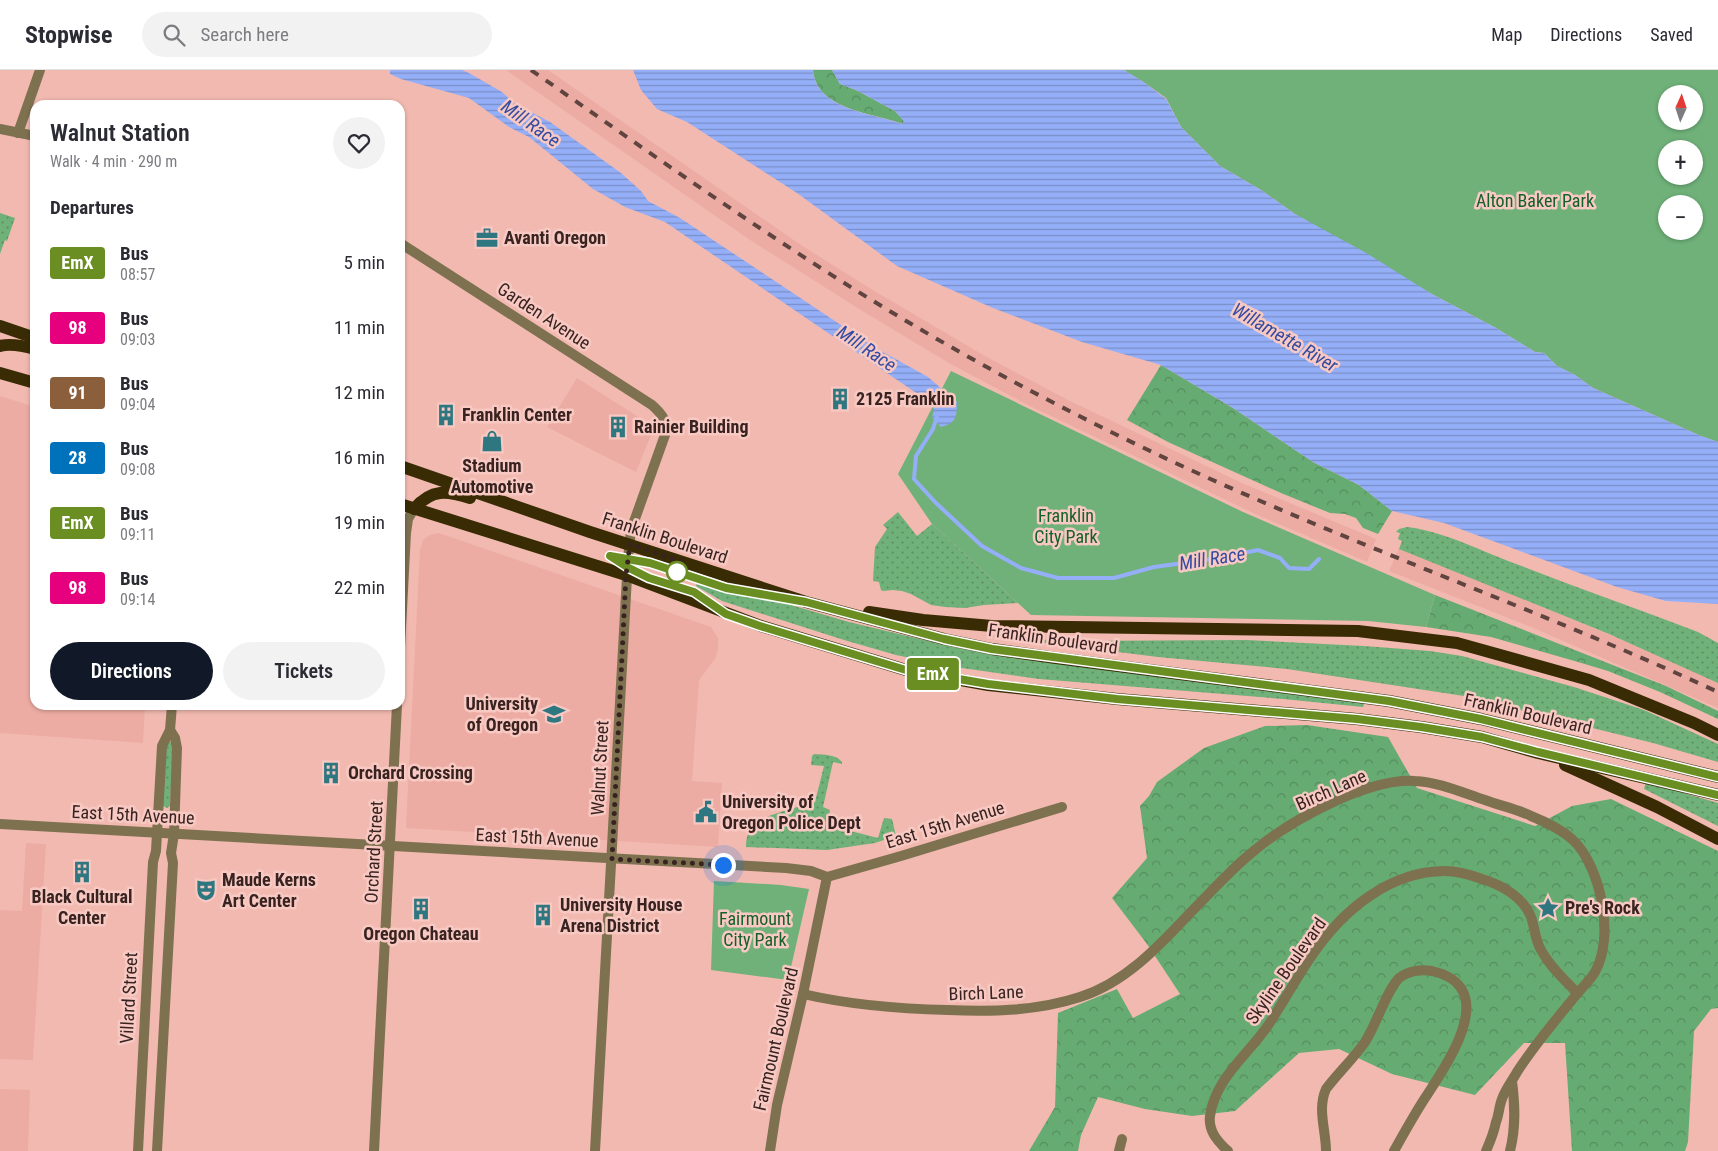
<!DOCTYPE html>
<html lang="en">
<head>
<meta charset="utf-8">
<style>
  :root { --surface:#fff; --page:#f2f2f3; --text:#2b2b33; --muted:#7c7c81; --line:#e1e1e2; --accent:#111827 }
  body { margin:0; font-family:"Roboto Condensed",sans-serif; background:var(--page); color:var(--text); height:100vh; display:flex; flex-direction:column; font-size:19px; white-space:nowrap }
  * { box-sizing:border-box; margin:0 }
  p { font-size:16px; color:var(--muted) }
  .icon { flex:none; width:28px; height:28px; fill:none; stroke:currentColor; stroke-width:2; stroke-linecap:round; stroke-linejoin:round }
  .map { position:relative; flex:1; overflow:hidden }
  .side { position:absolute; left:30px; top:30px; width:375px; height:610px; display:flex; flex-direction:column; background:var(--surface); border-radius:15px; box-shadow:0 1px 4px #0004 }
  .side>* { flex:none }
  .badge { padding:0 10px; border-radius:4px; font-size:18px; line-height:32px }
  .needle { width:32px; rotate:3deg }
  .fabs { position:absolute; left:1658px; top:15px; display:grid; gap:10px }
  .fabs a { display:grid; place-items:center; width:45px; height:45px; border-radius:50%; background:var(--surface); box-shadow:0 1px 4px #0004; font-size:25px }
  .you { position:absolute; width:25px; height:25px; margin:-12px; border:4px solid #fff; border-radius:50%; background:#1a73e8; box-shadow:0 0 0 8px #1a73e833 }
  .map>.badge { position:absolute; translate:-50% -50%; box-shadow:0 0 0 2px #fff }
  h2 { padding:0 20px; font-size:19px; line-height:45px }
  .round { display:grid; place-items:center; flex:none; width:52px; height:52px; border-radius:26px; background:var(--page) }
  .summary { display:flex; align-items:center; justify-content:space-between; height:85px; padding:0 20px }
  h1 { font-size:24px; font-weight:600; line-height:38px }
  .action { display:flex; gap:10px; margin-top:auto; padding:10px 20px }
  .action a { flex:1; height:58px; border-radius:30px; background:var(--accent); color:#fff; font-size:20px; font-weight:600; line-height:58px; text-align:center }
  .action a+a { background:var(--page); color:var(--text) }
  ul { padding:0; list-style:none }
  li { display:flex; align-items:center; gap:15px; height:65px; padding:0 20px }
  li div { flex:1 }
  li b { display:block; font-size:19px }
  li em { font-style:normal }
  li .badge { min-width:55px; font-weight:700; text-align:center }
  header { display:flex; align-items:center; gap:30px; box-sizing:border-box; height:70px; padding:0 25px; background:var(--surface); border-bottom:1px solid var(--line) }
  header strong { font-size:24px }
  nav { display:flex; gap:28px; margin-inline-start:auto; font-size:18px }
  .search { width:350px; height:45px; background:var(--page); display:flex; align-items:center; gap:12px; box-sizing:border-box; padding:0 18px; border-radius:28px; color:var(--muted); font-size:19px }
  .map>svg:first-child { display:block }
  .built { fill:#ecaca3 }
  .grass { fill:url(#grass-dots) }
  .forest { fill:url(#forest-crowns) }
  .green { fill:#6fb179; fill-rule:evenodd }
  .water { fill:url(#water-rules) }
  .lines { fill:none; stroke-linecap:round; stroke-linejoin:round }
  .stream { stroke:#94aff8; stroke-width:4 }
  .street { stroke:#7e7150; stroke-width:10 }
  .primary { stroke:#392c05; stroke-width:12 }
  .rail { stroke:#60443f; stroke-width:4; stroke-dasharray:9 9; stroke-linecap:butt }
  .line-casing { stroke:#fff; stroke-width:11 }
  .line { stroke:#6b8e23; stroke-width:8 }
  .walk { stroke:#382320; stroke-width:5; stroke-dasharray:0 9 }
  .stop-dot { fill:#fff; stroke:#6b8e23; stroke-width:2.5 }
  .labels { text-anchor:middle; stroke-width:5; stroke-linejoin:round; paint-order:stroke }
  .park-label { font-size:18px; fill:#14602a; stroke:#f8c9c2 }
  .poi-label { font-size:18px; font-weight:bold; fill:#382320; stroke:#f8c9c2; text-anchor:start }
  .street-label { font-size:18px; fill:#382320; stroke:#f8c9c2 }
  .water-label { font-size:19px; font-style:italic; fill:#334ba0; stroke:#f8c9c2 }
</style>
</head>
<body>
<header>
<strong>Stopwise</strong>
<div class="search"><svg class="icon" aria-label="search" viewBox="0 0 24 24"><circle cx="10" cy="10" r="6"/><path d="M15 15l6 6"/></svg>Search here</div>
<nav><a>Map</a><a>Directions</a><a>Saved</a></nav>
</header>
<div class="map">
<svg width="1718" height="1081" viewBox="0 0 1718 1081">
  <defs>
    <pattern id="grass-dots" width="8" height="8" patternUnits="userSpaceOnUse" patternTransform="scale(1.25)"><rect width="8" height="8" fill="#6fb179"/><path d="M2 2h.1M6 6h.1" fill="none" stroke="#5c9063" stroke-width="1.8" stroke-linecap="round"/></pattern>
    <pattern id="forest-crowns" width="20" height="18" patternUnits="userSpaceOnUse" patternTransform="scale(1.25)"><rect width="20" height="18" fill="#66ac72"/><path d="M2 6a3 3 0 1 1 6 0M12 15a3 3 0 1 1 6 0" fill="none" stroke="#558c5d"/></pattern>
    <pattern id="water-rules" width="6" height="5" patternUnits="userSpaceOnUse" patternTransform="scale(1.25)"><rect width="6" height="5" fill="#94aff8"/><path d="M0 2.5h6" fill="none" stroke="#7a8ec8"/></pattern>
  </defs>
  <rect width="100%" height="100%" fill="#f2b9b0"/>
  <!-- built -->
  <g class="built">
    <polygon points="506,0 548,0 801,175 871,219 985,286 1068,330 1242,413 1376,469 1367,492 1253,443 1120,379 1026,334 947,292 856,237 747,168"/>
    <polygon points="577,308 651,355 652,360 651,365 636,402 547,357"/>
    <polygon points="0,326 35,337 35,635 145,635 143,673 0,663"/>
    <polygon points="439,463 711,557 718,568 718,579 715,589 699,610 692,711 722,713 718,777 406,758 420,479 423,470 430,465"/>
    <polygon points="1399,478 1620,569 1718,612 1718,638 1531,557 1389,501"/>
    <polygon points="26,773 46,774 33,990 0,989 0,840 22,841"/>
    <polygon points="0,1019 30,1020 28,1081 0,1081"/>
  </g>
  <!-- grass -->
  <g class="grass">
    <polygon points="0,143 15,148 7,171 5,170 0,184"/>
    <polygon points="898,442 917,466 932,454 1018,533 984,535 965,538 945,537 931,535 911,524 902,521 893,520 883,521 881,520 879,512 873,511 875,477 887,459 883,455"/>
    <path d="M1407 457C1447 462 1482 482 1519 495 1578 518 1638 539 1698 562L1718 573V613L1609 564 1399 479 1402 471 1398 469 1400 463 1396 462 1399 459Z"/>
    <polygon points="697,513 726,521 774,530 849,552 958,578 1365,632 1363,637 1283,629 1039,609 955,597 896,585 844,570 722,531 696,516"/>
    <polygon points="982,565 1063,571 1247,570 1364,576 1430,581 1462,586 1574,617 1644,640 1718,674 1718,692 1653,673 1464,626 1287,599 1158,587"/>
    <polygon points="168,671 173,673 170,736 167,738 163,736 165,676"/>
    <path d="M814 684C824 685 836 684 842 692V694L833 692 823 737 830 740 827 755 878 768 884 748 892 749 896 766 875 773 827 780 746 777C746 769 748 760 754 754 761 746 802 736 815 732L824 696 811 695 812 686Z"/>
    <polygon points="1646,712 1718,733 1718,756 1644,719"/>
  </g>
  <!-- forest -->
  <g class="forest">
    <path d="M813 0H832L840 14 856 20 895 41 904 51 903 54C874 43 816 40 813 0Z"/>
    <polygon points="1161,295 1233,338 1313,392 1359,415 1392,441 1378,464 1363,458 1356,448 1345,444 1330,443 1281,423 1168,372 1127,350"/>
    <polygon points="1435,525 1666,616 1718,641 1718,649 1660,622 1608,601 1578,592 1491,567 1426,557"/>
    <polygon points="1307,655 1388,667 1417,718 1535,756 1572,736 1611,729 1718,781 1718,938 1711,939 1694,961 1688,1072 1685,1081 1572,1081 1565,973 1524,973 1475,1025 1392,1004 1339,979 1299,983 1235,1041 1192,1046 1145,1039 1098,1027 1081,1065 1078,1081 1029,1081 1055,1037 1058,943 1117,919 1133,948 1180,924 1147,874 1112,828 1147,788 1140,736 1149,726 1157,712 1204,678 1265,656"/>
  </g>
  <!-- green -->
  <g class="green">
    <path d="M1124 0H1718V372L1701 366 1593 318 1575 305 1557 296 1544 283 1535 282 1496 258 1430 223 1295 144 1261 120 1220 96 1181 57 1166 28 1145 13ZM1666 24H1694V51H1666ZM1666 79H1694V106H1666ZM1666 134H1694V161H1666Z"/>
    <polygon points="951,301 1243,442 1435,525 1426,557 1368,551 1031,545 932,454 898,404"/>
    <polygon points="714,811 781,815 809,819 788,910 711,900"/>
  </g>
  <!-- water -->
  <g class="water">
    <path d="M390 0H462L469 3 502 22 514 33 550 52 621 103 641 121 648 131 680 148 874 277 928 307 957 332C957 347 956 353 941 357L932 347 934 340 931 333 665 152 625 137 593 119 529 67 509 57 469 28 401 9 390 4Z"/>
    <path d="M633 0H813C816 40 873 43 902 54L904 51 895 41 856 20 840 14 832 0H1124L1145 13 1166 29 1181 57 1220 96 1261 120 1295 144 1368 184 1430 223 1496 258 1535 282 1544 283 1557 296 1575 305 1593 318 1701 366 1718 372V534L1666 531 1617 517 1444 453 1392 441 1359 415 1313 392 1233 338 1161 295 1082 272 993 238 897 196 797 123 687 52 657 39 641 20Z"/>
  </g>
  <g class="lines">
    <!-- stream -->
    <polyline class="stream" points="937,346 933,359 916,386 914,409 936,433 982,476 1021,498 1058,508 1114,508 1154,497 1213,489 1258,480 1280,488 1289,498 1309,499 1319,489"/>
    <!-- street -->
    <g class="street">
      <polyline points="0,59 35,66"/>
      <polyline points="18,63 40,0"/>
      <path d="M400 173 652 335C662 344 668 351 665 365L631 460 628 489 595 1081"/>
      <polyline points="400,577 406,463 408,449 414,439"/>
      <polyline points="0,754 786,798 811,801 827,807 901,786 1062,737"/>
      <path d="M803 924C851 935 899 939 948 940 992 942 1037 941 1080 927 1125 913 1159 876 1190 843 1211 822 1232 798 1255 780 1291 750 1368 708 1415 711 1439 712 1463 723 1485 730 1501 736 1517 739 1531 746 1546 752 1561 759 1573 770 1601 797 1615 867 1595 902 1589 912 1579 920 1572 930 1553 953 1533 977 1517 1002 1512 1011 1505 1020 1502 1029 1499 1036 1499 1045 1496 1052 1494 1062 1490 1072 1486 1081"/>
      <polyline points="138,1081 153,792 156,781 162,676 170,660 172,635"/>
      <polyline points="157,1081 173,793 171,783 174,764 177,678 175,668 170,660"/>
      <polyline points="374,1081 397,635"/>
      <polyline points="770,1081 777,1035 803,924 827,807"/>
      <polyline points="1119,1081 1122,1069"/>
      <path d="M1228 1081C1218 1072 1208 1061 1210 1046 1215 1008 1249 984 1269 954 1284 931 1297 907 1313 884 1343 840 1390 801 1445 801 1457 801 1471 805 1482 809 1502 815 1523 827 1531 847 1535 858 1535 870 1541 880 1550 897 1564 909 1577 923"/>
      <path d="M1326 1081C1326 1060 1317 1039 1326 1019 1338 1003 1354 988 1365 972 1376 955 1387 920 1399 908 1408 901 1421 899 1432 901 1502 917 1447 994 1425 1028 1414 1045 1404 1063 1394 1081"/>
      <path d="M1510 1081C1516 1057 1515 1035 1512 1011"/>
    </g>
    <!-- primary -->
    <g class="primary">
      <polyline points="0,256 35,268"/>
      <path d="M0 276C11 273 24 276 35 279"/>
      <polyline points="0,303 35,313"/>
      <polyline points="400,396 590,462 806,532 944,569 992,579 1056,588 1389,631 1481,649 1718,707"/>
      <polyline points="400,434 626,505 761,556 906,600 988,615 1117,629 1357,649 1421,657 1482,667 1538,683 1718,725"/>
      <path d="M414 439C432 418 447 421 470 428"/>
      <polyline points="869,542 923,550 992,556 1358,561 1457,573 1589,610 1694,653 1718,665"/>
      <polyline points="1565,695 1657,737 1718,769"/>
    </g>
    <!-- rail -->
    <path class="rail" d="M531 0C633 71 734 143 838 209 937 272 1040 328 1146 379 1333 469 1530 535 1718 622"/>
  </g>
  <g class="lines">
    <!-- line casing -->
    <g class="line-casing">
      <polyline id="line" points="1718,707 1481,649 1389,631 992,579 944,569 806,532 726,518 650,493 610,486 627,497 649,508 694,522 726,544 760,556 906,600 988,614 1117,629 1357,649 1421,657 1482,667 1538,682 1718,725"/>
    </g>
    <!-- line -->
    <use href="#line" class="line"/>
    <!-- walk -->
    <polyline class="walk" points="677,502 686,493 630,474 626,505 612,789 723,795"/>
  </g>
  <!-- icons -->
  <defs>
    <g id="office-bare" transform="scale(1.725)"><path d="M-6-3h4V-5.5h4V-3h4V5H-6ZM-1-4.5V-3h2v-1.5ZM-6 0V1H6V0Z" fill="#2e7680" stroke="#f8c9c2" stroke-width="2.5" paint-order="stroke"/></g>
    <g id="building-bare" transform="scale(1.725)"><path d="M-4-6H4V6H1V3H-1V6H-4ZM-2.5-4.3h1.7v1.8h-1.7ZM.8-4.3h1.7v1.8H.8ZM-2.5-1h1.7V.8h-1.7ZM.8-1h1.7V.8H.8Z" fill="#2e7680" stroke="#f8c9c2" stroke-width="2.5" paint-order="stroke"/></g>
    <g id="shop-bare" transform="scale(1.725)"><path d="M-5-2.5h2.3a2.7 3.5 0 0 1 5.4 0H5L5.5 6h-11ZM-1.5-2.5h3a1.5 2.3 0 0 0-3 0Z" fill="#2e7680" stroke="#f8c9c2" stroke-width="2.5" paint-order="stroke"/></g>
    <g id="university-bare" transform="scale(1.725)"><path d="M0-5L7-2L0 1L-7-2ZM-4 1L0 2.5L4 1V4Q0 6-4 4Z" fill="#2e7680" stroke="#f8c9c2" stroke-width="2.5" paint-order="stroke"/></g>
    <g id="civic-bare" transform="scale(1.725)"><path d="M-.6-6.5H3V-4.5H.6V-3L4-1V1h2V6H-6V1h2V-1L-.6-3ZM-1.2 2.5V6h2.4V2.5Z" fill="#2e7680" stroke="#f8c9c2" stroke-width="2.5" paint-order="stroke"/></g>
    <g id="theatre-bare" transform="scale(1.725)"><path d="M-5-5.5Q0-4 5-5.5V0Q5 5 0 6Q-5 5-5 0ZM-3.3-2.5H-1v1.5H-3.3ZM1-2.5H3.3v1.5H1ZM-2.8 1Q0 5.5 2.8 1Z" fill="#2e7680" stroke="#f8c9c2" stroke-width="2.5" paint-order="stroke"/></g>
    <g id="sight-bare" transform="scale(1.725)"><path d="M0-6L1.8-2.2L6-1.7L2.9 1.2L3.7 5.4L0 3.3L-3.7 5.4L-2.9 1.2L-6-1.7L-1.8-2.2Z" fill="#2e7680" stroke="#f8c9c2" stroke-width="2.5" paint-order="stroke"/></g>
  </defs>
  <g fill-rule="evenodd">
    <use href="#office-bare" x="487" y="168"/>
    <use href="#building-bare" x="840" y="329"/>
    <use href="#building-bare" x="446" y="345"/>
    <use href="#building-bare" x="618" y="357"/>
    <use href="#shop-bare" x="492" y="371"/>
    <use href="#university-bare" x="554" y="644"/>
    <use href="#building-bare" x="331" y="703"/>
    <use href="#civic-bare" x="706" y="742"/>
    <use href="#building-bare" x="82" y="802"/>
    <use href="#theatre-bare" x="206" y="820"/>
    <use href="#sight-bare" x="1548" y="838"/>
    <use href="#building-bare" x="421" y="839"/>
    <use href="#building-bare" x="543" y="845"/>
  </g>
  <!-- markers -->
  <circle class="stop-dot" cx="677" cy="502" r="10"/>
  <g class="labels">
    <!-- park labels -->
    <g class="park-label">
      <text x="1535" y="137">Alton Baker Park</text>
      <text x="1066" y="452">Franklin<tspan x="1066" dy="21">City Park</tspan></text>
      <text x="755" y="855">Fairmount<tspan x="755" dy="21">City Park</tspan></text>
    </g>
    <!-- poi labels -->
    <g class="poi-label">
      <text x="504" y="174">Avanti Oregon</text>
      <text x="856" y="335">2125 Franklin</text>
      <text x="462" y="351">Franklin Center</text>
      <text x="634" y="363">Rainier Building</text>
      <text x="492" y="402" text-anchor="middle">Stadium<tspan x="492" dy="21">Automotive</tspan></text>
      <text x="538" y="640" text-anchor="end">University<tspan x="538" dy="21">of Oregon</tspan></text>
      <text x="348" y="709">Orchard Crossing</text>
      <text x="722" y="738">University of<tspan x="722" dy="21">Oregon Police Dept</tspan></text>
      <text x="222" y="816">Maude Kerns<tspan x="222" dy="21">Art Center</tspan></text>
      <text x="82" y="833" text-anchor="middle">Black Cultural<tspan x="82" dy="21">Center</tspan></text>
      <text x="560" y="841">University House<tspan x="560" dy="21">Arena District</tspan></text>
      <text x="1565" y="844">Pre's Rock</text>
      <text x="421" y="870" text-anchor="middle">Oregon Chateau</text>
    </g>
    <!-- street labels -->
    <g class="street-label">
      <text transform="translate(544 246) rotate(33)" y="6">Garden Avenue</text>
      <text transform="translate(665 468) rotate(18)" y="6">Franklin Boulevard</text>
      <text transform="translate(1053 569) rotate(8)" y="6">Franklin Boulevard</text>
      <text transform="translate(1528 644) rotate(13)" y="6">Franklin Boulevard</text>
      <text transform="translate(600 698) rotate(-87)" y="6">Walnut Street</text>
      <text transform="translate(1331 720) rotate(-24)" y="6">Birch Lane</text>
      <text transform="translate(133 745) rotate(3)" y="6">East 15th Avenue</text>
      <text transform="translate(945 755) rotate(-17)" y="6">East 15th Avenue</text>
      <text transform="translate(537 768) rotate(3)" y="6">East 15th Avenue</text>
      <text transform="translate(374 782) rotate(-87)" y="6">Orchard Street</text>
      <text transform="translate(1286 901) rotate(-55)" y="6">Skyline Boulevard</text>
      <text transform="translate(986 923) rotate(-2)" y="6">Birch Lane</text>
      <text transform="translate(129 928) rotate(-87)" y="6">Villard Street</text>
      <text transform="translate(776 969) rotate(-77)" y="6">Fairmount Boulevard</text>
    </g>
    <!-- water labels -->
    <g class="water-label">
      <text transform="translate(531 53) rotate(35)" y="7">Mill Race</text>
      <text transform="translate(1285 267) rotate(30)" y="7">Willamette River</text>
      <text transform="translate(867 278) rotate(34)" y="7">Mill Race</text>
      <text transform="translate(1212 488) rotate(-9)" y="7">Mill Race</text>
    </g>
  </g>
</svg>
<div class="fabs">
<a><svg class="needle" viewBox="-14 -14 28 28"><path d="M0-13l5 13h-10z" fill="#e53935"/><path d="M0 13l5-13h-10z" fill="#7c7c81"/></svg></a>
<a>+</a>
<a>−</a>
</div>
<div class="you" style="left:723px;top:795px"></div>
<b class="badge" style="left:933px;top:604px;background:#6b8e23;color:#fff">EmX</b>
<section class="side">
<div class="summary"><div><h1>Walnut Station</h1><p>Walk · 4 min · 290 m</p></div><a class="round"><svg class="icon" aria-label="heart" viewBox="0 0 24 24"><path d="M12 20l-8-8c-3-5 5-10 8-4 3-6 11-1 8 4z"/></svg></a></div>
<h2>Departures</h2>
<ul>
<li><span class="badge" style="background:#6b8e23;color:#fff">EmX</span><div><b>Bus</b><p>08:57</p></div><em>5 min</em></li>
<li><span class="badge" style="background:#e6007e;color:#fff">98</span><div><b>Bus</b><p>09:03</p></div><em>11 min</em></li>
<li><span class="badge" style="background:#8b5e3c;color:#fff">91</span><div><b>Bus</b><p>09:04</p></div><em>12 min</em></li>
<li><span class="badge" style="background:#0072bc;color:#fff">28</span><div><b>Bus</b><p>09:08</p></div><em>16 min</em></li>
<li><span class="badge" style="background:#6b8e23;color:#fff">EmX</span><div><b>Bus</b><p>09:11</p></div><em>19 min</em></li>
<li><span class="badge" style="background:#e6007e;color:#fff">98</span><div><b>Bus</b><p>09:14</p></div><em>22 min</em></li>
</ul>
<div class="action"><a>Directions</a><a>Tickets</a></div>
</section>
</div>
</body>
</html>
